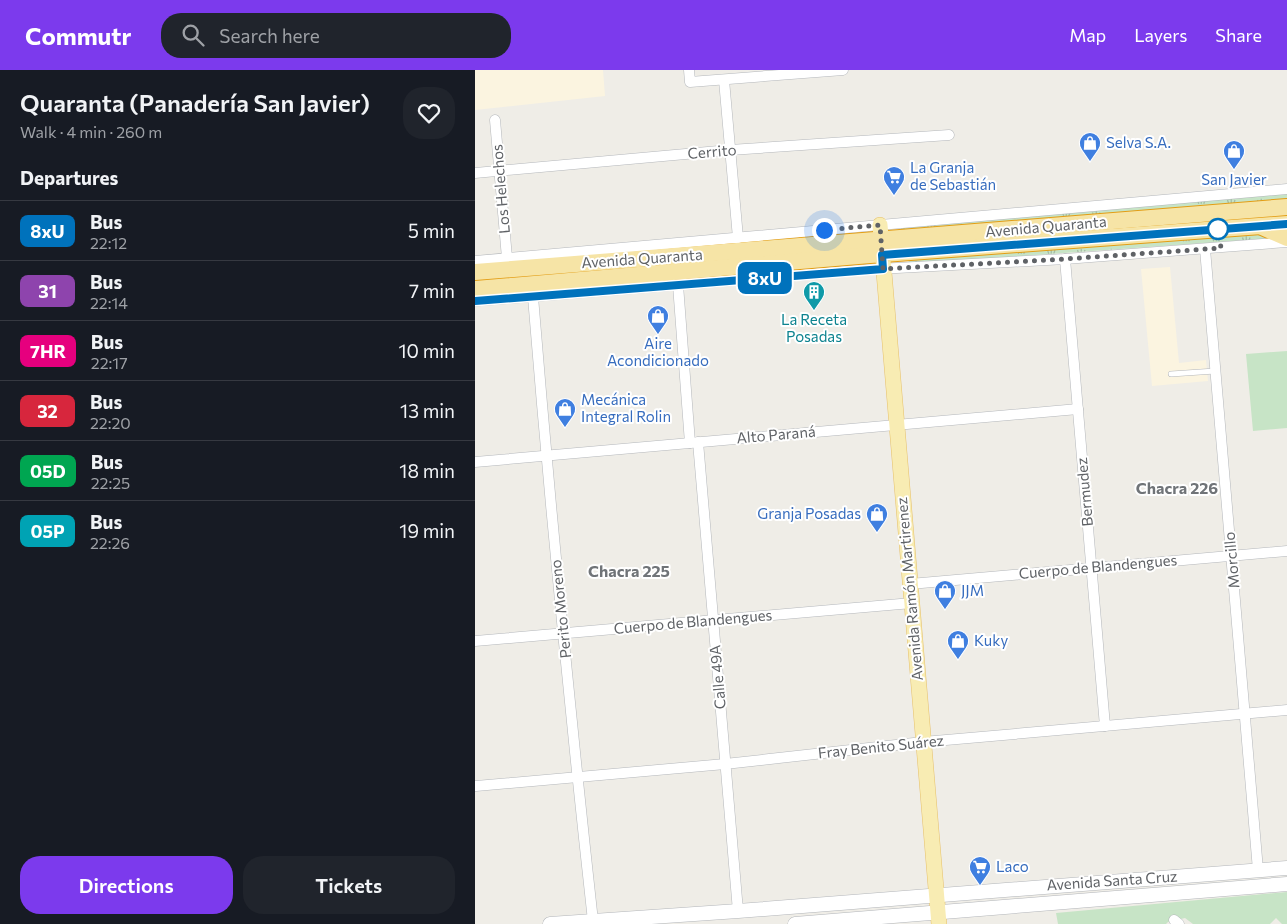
<!DOCTYPE html>
<html lang="en">
<head>
<meta charset="utf-8">
<style>
  :root { --surface:#171b24; --page:#20242c; --text:#f1f3f6; --muted:#9ea1a6; --line:#363941; --accent:#7c3aed }
  body { margin:0; font-family:Commissioner,sans-serif; background:var(--page); color:var(--text); height:100vh; display:flex; flex-direction:column; font-size:19px; white-space:nowrap }
  * { box-sizing:border-box; margin:0 }
  p { font-size:16px; color:var(--muted) }
  .icon { flex:none; width:28px; height:28px; fill:none; stroke:currentColor; stroke-width:2; stroke-linecap:round; stroke-linejoin:round }
  .map { position:relative; flex:1; overflow:hidden }
  .drawer { display:flex; flex-direction:column; background:var(--surface); width:475px }
  .drawer>* { flex:none }
  .badge { padding:0 10px; border-radius:8px; font-size:18px; line-height:32px }
  .you { position:absolute; width:25px; height:25px; margin:-12px; border:4px solid #fff; border-radius:50%; background:#1a73e8; box-shadow:0 0 0 8px #1a73e833 }
  .map>.badge { position:absolute; translate:-50% -50%; box-shadow:0 0 0 2px #fff }
  h2 { padding:0 20px; font-size:19px; line-height:45px }
  .round { display:grid; place-items:center; flex:none; width:52px; height:52px; border-radius:20px; background:var(--page) }
  .overview { display:flex; align-items:center; justify-content:space-between; height:85px; padding:0 20px }
  h1 { font-size:24px; font-weight:600; line-height:38px }
  .action { display:flex; gap:10px; margin-top:auto; padding:10px 20px }
  .action a { flex:1; height:58px; border-radius:20px; background:var(--accent); color:#fff; font-size:20px; font-weight:600; line-height:58px; text-align:center }
  .action a+a { background:var(--page); color:var(--text) }
  ul { padding:0; list-style:none }
  li { display:flex; align-items:center; gap:15px; height:60px; padding:0 20px; border-top:1px solid var(--line) }
  li div { flex:1 }
  li b { display:block; font-size:19px }
  li em { font-style:normal }
  li .badge { min-width:55px; font-weight:700; text-align:center }
  header { display:flex; align-items:center; gap:30px; box-sizing:border-box; height:70px; padding:0 25px; background:var(--accent); color:#fff }
  header strong { font-size:24px }
  nav { display:flex; gap:28px; margin-inline-start:auto; font-size:18px }
  .search { width:350px; height:45px; background:var(--page); display:flex; align-items:center; gap:12px; box-sizing:border-box; padding:0 18px; border-radius:20px; color:var(--muted); font-size:19px }
  main { display:flex; flex:1; min-height:0 }
  .map>svg:first-child { display:block }
  .commercial { fill:#fbf4e0 }
  .grass { fill:url(#grass-tufts) }
  .green { fill:#c7e4c6 }
  .lines { fill:none; stroke-linecap:round; stroke-linejoin:round }
  .service-casing { stroke:#b4b7bb; stroke-width:6 }
  .minor-casing { stroke:#b4b7bb; stroke-width:11 }
  .secondary-casing { stroke:#b3b6ba; stroke-width:15 }
  .primary-casing { stroke:#e6c06a; stroke-width:16 }
  .trunk-casing { stroke:#e39d14; stroke-width:18 }
  .service { stroke:#fff; stroke-width:5 }
  .minor { stroke:#fff; stroke-width:10 }
  .secondary { stroke:#fff; stroke-width:14 }
  .primary { stroke:#f8ecb3; stroke-width:15 }
  .trunk { stroke:#f6e4a6; stroke-width:16 }
  .line-casing { stroke:#fff; stroke-width:11 }
  .line { stroke:#0072bc; stroke-width:8 }
  .walk { stroke:#5f6266; stroke-width:5; stroke-dasharray:0 9 }
  .stop-dot { fill:#fff; stroke:#0072bc; stroke-width:2.5 }
  .labels { text-anchor:middle; stroke-width:4; stroke-linejoin:round; paint-order:stroke }
  .shop-label { font-size:15px; fill:#366cbe; stroke:#fff; text-anchor:start }
  .street-label { font-size:15px; fill:#5f6266; stroke:#fff }
  .culture-label { font-size:15px; fill:#0d838f; stroke:#fff }
  .neighbourhood-label { font-size:16px; font-weight:bold; fill:#707478; stroke:#fff }
</style>
</head>
<body>
<header>
<strong>Commutr</strong>
<div class="search"><svg class="icon" aria-label="search" viewBox="0 0 24 24"><circle cx="10" cy="10" r="6"/><path d="M15 15l6 6"/></svg>Search here</div>
<nav><a>Map</a><a>Layers</a><a>Share</a></nav>
</header>
<main>
<section class="drawer">
<div class="overview"><div><h1>Quaranta (Panadería San Javier)</h1><p>Walk · 4 min · 260 m</p></div><a class="round"><svg class="icon" aria-label="heart" viewBox="0 0 24 24"><path d="M12 20l-8-8c-3-5 5-10 8-4 3-6 11-1 8 4z"/></svg></a></div>
<h2>Departures</h2>
<ul>
<li><span class="badge" style="background:#0072bc;color:#fff">8xU</span><div><b>Bus</b><p>22:12</p></div><em>5 min</em></li>
<li><span class="badge" style="background:#8e44ad;color:#fff">31</span><div><b>Bus</b><p>22:14</p></div><em>7 min</em></li>
<li><span class="badge" style="background:#e6007e;color:#fff">7HR</span><div><b>Bus</b><p>22:17</p></div><em>10 min</em></li>
<li><span class="badge" style="background:#d7263d;color:#fff">32</span><div><b>Bus</b><p>22:20</p></div><em>13 min</em></li>
<li><span class="badge" style="background:#00a651;color:#fff">05D</span><div><b>Bus</b><p>22:25</p></div><em>18 min</em></li>
<li><span class="badge" style="background:#00a3b4;color:#fff">05P</span><div><b>Bus</b><p>22:26</p></div><em>19 min</em></li>
</ul>
<div class="action"><a>Directions</a><a>Tickets</a></div>
</section>
<div class="map">
<svg width="812" height="854" viewBox="0 0 812 854">
  <defs>
    <pattern id="grass-tufts" width="24" height="20" patternUnits="userSpaceOnUse" patternTransform="scale(1.25)"><rect width="24" height="20" fill="#c7e4c6"/><path d="M3 7l-1-3M5 7V3M7 7l1-3M15 17l-1-3M17 17v-4M19 17l1-3" fill="none" stroke="#a5bca5"/></pattern>
  </defs>
  <rect width="100%" height="100%" fill="#efede7"/>
  <!-- commercial -->
  <g class="commercial">
    <polygon points="0,0 128,0 130,26 0,40"/>
    <polygon points="695,197 704,293 731,290 733,311 677,316 666,199"/>
  </g>
  <!-- grass -->
  <g class="grass">
    <polygon points="812,123 812,131 427,164 426,156"/>
    <polygon points="787,162 799,168 434,194 433,186"/>
  </g>
  <!-- green -->
  <g class="green">
    <polygon points="812,281 812,358 778,361 771,284"/>
    <polygon points="812,822 812,854 807,854 801,848 795,854 718,854 710,848 693,852 691,854 583,854 581,843"/>
  </g>
  <g class="lines">
    <!-- service casing -->
    <g class="service-casing">
      <polyline id="service" points="696,304 740,301"/>
    </g>
    <!-- minor casing -->
    <g class="minor-casing">
      <g id="minor">
        <polyline points="214,0 215,12 368,0"/>
        <polyline points="249,10 263,168"/>
        <polyline points="20,50 32,188"/>
        <polyline points="0,103 255,80 474,65"/>
        <polyline points="730,179 783,800"/>
        <polyline points="590,189 630,656"/>
        <polyline points="0,191 812,119"/>
        <polyline points="203,215 215,373"/>
        <path d="M58 227C75 435 95 643 118 851"/>
        <polyline points="0,231 403,199 590,189 812,172"/>
        <polyline points="223,372 263,841"/>
        <polyline points="0,392 603,339"/>
        <polyline points="435,514 812,481"/>
        <polyline points="0,571 437,533"/>
        <polyline points="1,716 250,694 448,672 812,640"/>
        <polyline points="699,850 704,854"/>
      </g>
    </g>
    <!-- secondary casing -->
    <g class="secondary-casing">
      <g id="secondary">
        <polyline points="75,854 263,841 812,798"/>
        <polyline points="320,854 812,814"/>
      </g>
    </g>
    <!-- primary casing -->
    <g class="primary-casing">
      <polyline id="primary" points="405,155 464,854"/>
    </g>
    <!-- trunk casing -->
    <g class="trunk-casing">
      <g id="trunk">
        <polyline points="787,157 812,168"/>
        <polyline points="0,202 812,137"/>
        <polyline points="0,219 395,185 812,154"/>
      </g>
    </g>
    <!-- service -->
    <use href="#service" class="service"/>
    <!-- minor -->
    <use href="#minor" class="minor"/>
    <!-- secondary -->
    <use href="#secondary" class="secondary"/>
    <!-- primary -->
    <use href="#primary" class="primary"/>
    <!-- trunk -->
    <use href="#trunk" class="trunk"/>
  </g>
  <g class="lines">
    <!-- line casing -->
    <g class="line-casing">
      <polyline id="line" points="0,231 408,199 407,185 812,154"/>
    </g>
    <!-- line -->
    <use href="#line" class="line"/>
    <!-- walk -->
    <polyline class="walk" points="349,160 405,155 408,199 590,189 746,178 743,159"/>
  </g>
  <!-- icons -->
  <defs>
    <g id="shop-pin" transform="scale(1.125)"><path d="M0 17L-7.5 6A9.5 9.5 0 1 1 7.5 6Z" fill="#3f7fe0" stroke="#fff"/><path d="M-5-2.5h2.3a2.7 3.5 0 0 1 5.4 0H5L5.5 6h-11ZM-1.5-2.5h3a1.5 2.3 0 0 0-3 0Z" fill="#fff"/></g>
    <g id="supermarket-pin" transform="scale(1.125)"><path d="M0 17L-7.5 6A9.5 9.5 0 1 1 7.5 6Z" fill="#3f7fe0" stroke="#fff"/><path d="M-6-5.5h2.5l.6 2H6L4.5 2H-2.5L-4.4-4H-6ZM-1.5 3.2a1.3 1.3 0 1 0 .1 0ZM3 3.2a1.3 1.3 0 1 0 .1 0Z" fill="#fff"/></g>
    <g id="building-pin" transform="scale(1.125)"><path d="M0 17L-7.5 6A9.5 9.5 0 1 1 7.5 6Z" fill="#0f9aa8" stroke="#fff"/><path d="M-4-6H4V6H1V3H-1V6H-4ZM-2.5-4.3h1.7v1.8h-1.7ZM.8-4.3h1.7v1.8H.8ZM-2.5-1h1.7V.8h-1.7ZM.8-1h1.7V.8H.8Z" fill="#fff"/></g>
  </defs>
  <g fill-rule="evenodd">
    <use href="#shop-pin" x="615" y="73"/>
    <use href="#shop-pin" x="759" y="81"/>
    <use href="#supermarket-pin" x="419" y="107"/>
    <use href="#building-pin" x="339" y="222"/>
    <use href="#shop-pin" x="183" y="246"/>
    <use href="#shop-pin" x="90" y="339"/>
    <use href="#shop-pin" x="402" y="444"/>
    <use href="#shop-pin" x="470" y="521"/>
    <use href="#shop-pin" x="483" y="571"/>
    <use href="#supermarket-pin" x="505" y="797"/>
  </g>
  <!-- markers -->
  <circle class="stop-dot" cx="743" cy="159" r="10"/>
  <g class="labels">
    <!-- shop labels -->
    <g class="shop-label">
      <text x="631" y="78">Selva S.A.</text>
      <text x="435" y="103">La Granja<tspan x="435" dy="17">de Sebastián</tspan></text>
      <text x="759" y="115" text-anchor="middle">San Javier</text>
      <text x="183" y="279" text-anchor="middle">Aire<tspan x="183" dy="17">Acondicionado</tspan></text>
      <text x="106" y="335">Mecánica<tspan x="106" dy="17">Integral Rolin</tspan></text>
      <text x="386" y="449" text-anchor="end">Granja Posadas</text>
      <text x="486" y="526">JJM</text>
      <text x="499" y="576">Kuky</text>
      <text x="521" y="802">Laco</text>
    </g>
    <!-- street labels -->
    <g class="street-label">
      <text transform="translate(237 82) rotate(-5)" y="5">Cerrito</text>
      <text transform="translate(26 119) rotate(-95)" y="5">Los Helechos</text>
      <text transform="translate(571 157) rotate(-5)" y="5">Avenida Quaranta</text>
      <text transform="translate(167 189) rotate(-4)" y="5">Avenida Quaranta</text>
      <text transform="translate(301 365) rotate(-5)" y="5">Alto Paraná</text>
      <text transform="translate(610 422) rotate(-95)" y="5">Bermudez</text>
      <text transform="translate(757 490) rotate(-95)" y="5">Morcillo</text>
      <text transform="translate(623 497) rotate(-5)" y="5">Cuerpo de Blandengues</text>
      <text transform="translate(435 519) rotate(-95)" y="5">Avenida Ramón Martirenez</text>
      <text transform="translate(86 539) rotate(-96)" y="5">Perito Moreno</text>
      <text transform="translate(218 552) rotate(-5)" y="5">Cuerpo de Blandengues</text>
      <text transform="translate(243 607) rotate(-95)" y="5">Calle 49A</text>
      <text transform="translate(406 677) rotate(-6)" y="5">Fray Benito Suárez</text>
      <text transform="translate(637 811) rotate(-4)" y="5">Avenida Santa Cruz</text>
    </g>
    <!-- culture labels -->
    <g class="culture-label">
      <text x="339" y="255">La Receta<tspan x="339" dy="17">Posadas</tspan></text>
    </g>
    <!-- neighbourhood labels -->
    <g class="neighbourhood-label">
      <text x="702" y="424">Chacra 226</text>
      <text x="154" y="507">Chacra 225</text>
    </g>
  </g>
</svg>
<div class="you" style="left:349px;top:160px"></div>
<b class="badge" style="left:290px;top:208px;background:#0072bc;color:#fff">8xU</b>
</div>
</main>
</body>
</html>
